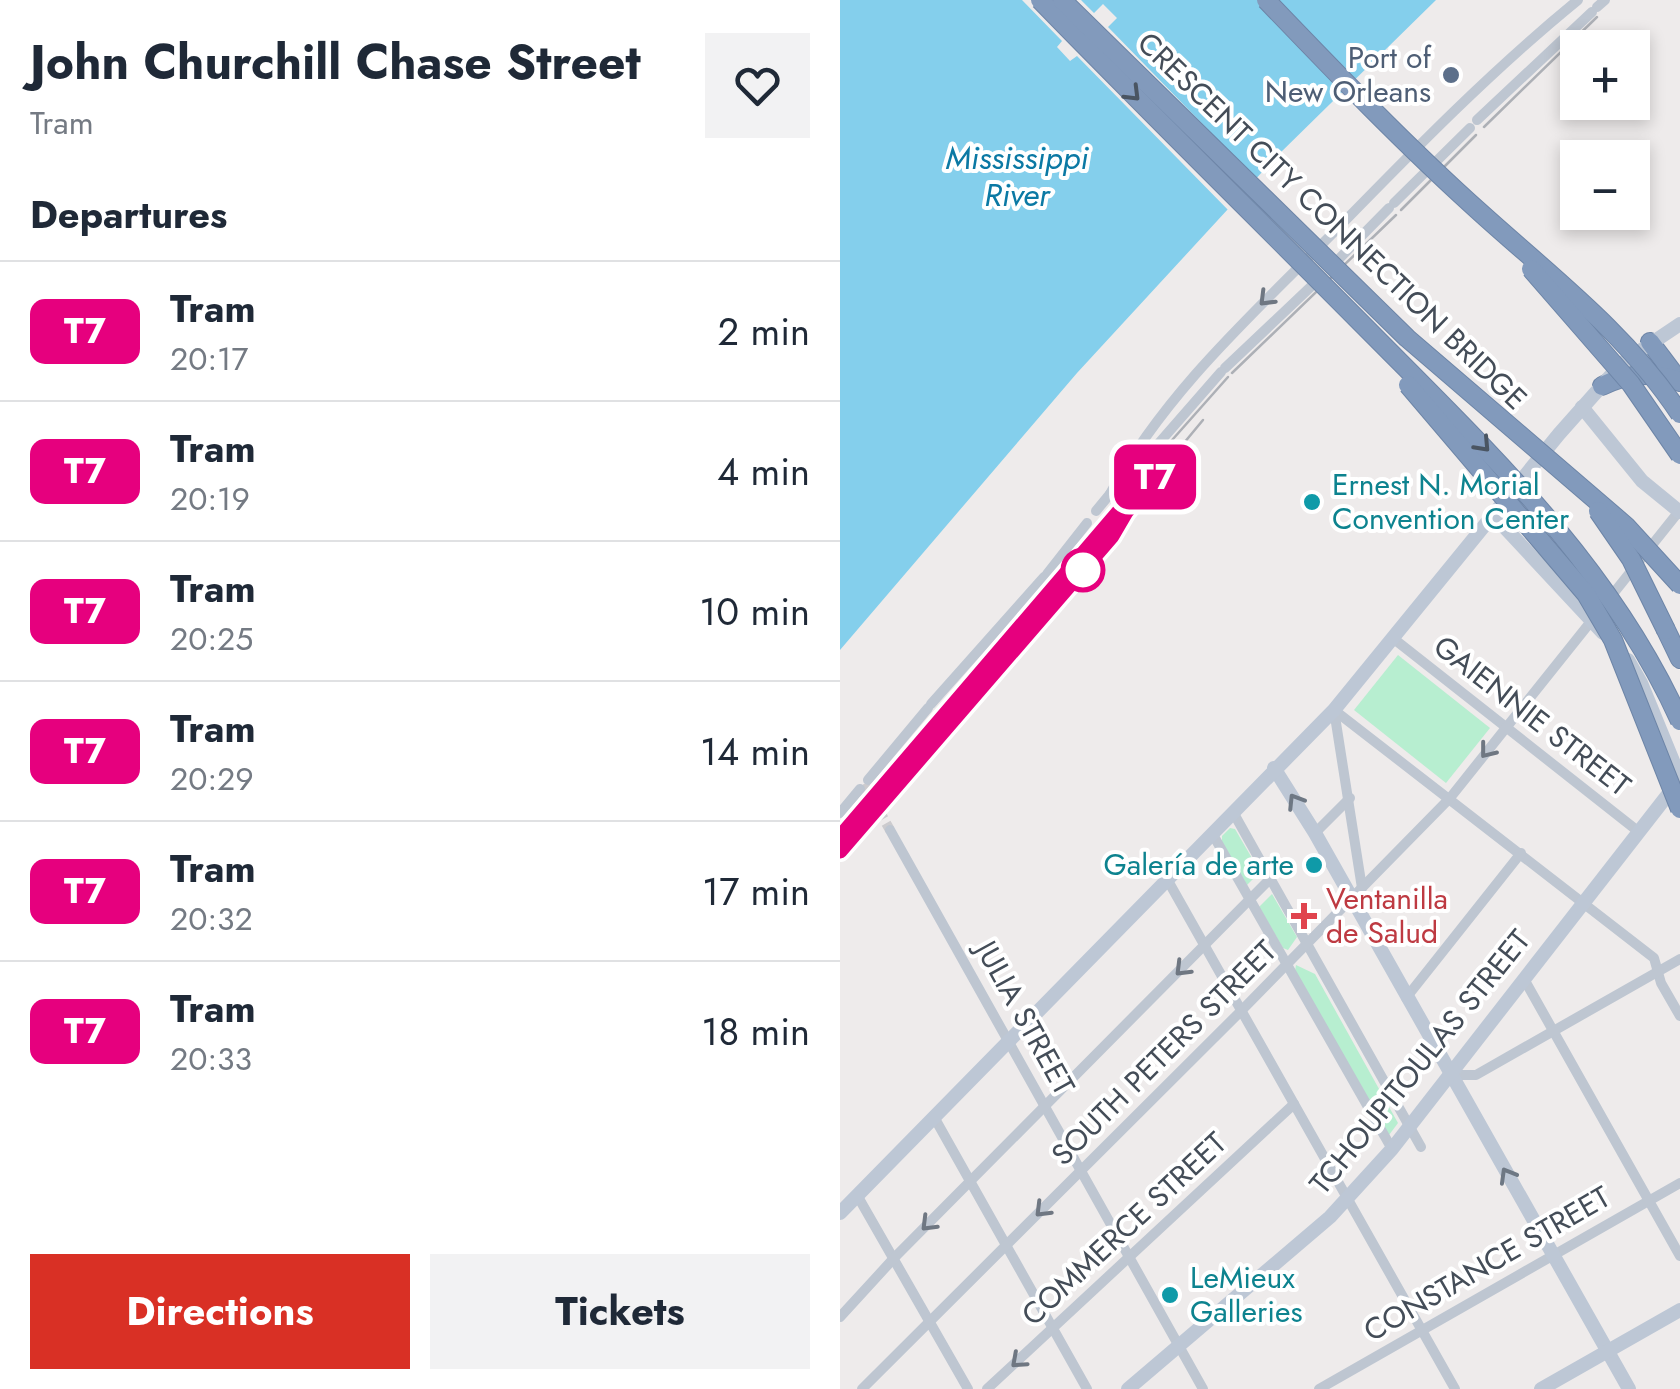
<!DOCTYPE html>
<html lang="en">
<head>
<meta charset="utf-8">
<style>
  :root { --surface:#fff; --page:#f2f2f3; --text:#1f2937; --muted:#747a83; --line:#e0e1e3; --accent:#d93025 }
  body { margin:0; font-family:Jost,sans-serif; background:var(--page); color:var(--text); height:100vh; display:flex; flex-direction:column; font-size:38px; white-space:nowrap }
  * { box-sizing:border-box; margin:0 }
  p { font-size:32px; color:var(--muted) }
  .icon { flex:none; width:55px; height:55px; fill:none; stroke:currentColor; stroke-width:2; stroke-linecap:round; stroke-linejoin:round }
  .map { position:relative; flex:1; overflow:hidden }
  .details { display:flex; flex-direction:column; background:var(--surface); width:840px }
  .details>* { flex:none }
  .badge { padding:0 20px; border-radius:15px; font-size:35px; line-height:65px }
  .controls { position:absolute; left:720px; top:30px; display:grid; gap:20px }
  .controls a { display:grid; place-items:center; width:90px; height:90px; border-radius:0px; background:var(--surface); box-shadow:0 5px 15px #0003; font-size:50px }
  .map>.badge { position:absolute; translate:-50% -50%; box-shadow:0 0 0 5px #fff }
  h2 { padding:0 30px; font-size:38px; line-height:90px }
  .round { display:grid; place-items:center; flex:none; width:105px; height:105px; border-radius:0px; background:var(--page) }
  .summary { display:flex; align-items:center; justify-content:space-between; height:170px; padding:0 30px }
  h1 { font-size:48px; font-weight:700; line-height:75px }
  .primary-button { display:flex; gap:20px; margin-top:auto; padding:20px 30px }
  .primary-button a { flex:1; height:115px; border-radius:0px; background:var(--accent); color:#fff; font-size:40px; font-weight:700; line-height:115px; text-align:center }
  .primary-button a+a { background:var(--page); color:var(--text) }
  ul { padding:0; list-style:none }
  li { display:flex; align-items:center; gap:30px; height:140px; padding:0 30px; border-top:2px solid var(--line) }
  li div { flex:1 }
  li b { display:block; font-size:38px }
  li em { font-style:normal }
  li .badge { min-width:110px; font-weight:700; text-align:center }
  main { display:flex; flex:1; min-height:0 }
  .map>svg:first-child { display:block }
  .green { fill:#b7eed0 }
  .water { fill:#84cfec }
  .pier { fill:#eeebeb }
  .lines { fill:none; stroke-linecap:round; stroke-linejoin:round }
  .street-tunnel { stroke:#cccbce; stroke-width:10; stroke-dasharray:10 5; stroke-linecap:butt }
  .highway-casing { stroke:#6d85a7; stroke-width:20 }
  .street { stroke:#bec6d1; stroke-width:10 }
  .secondary { stroke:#bdc7d5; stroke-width:14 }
  .highway { stroke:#829abc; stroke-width:18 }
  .tram { stroke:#adb0b6; stroke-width:2.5 }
  .rail { stroke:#adb0b6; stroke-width:2.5 }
  .highway-bridge-casing { stroke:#6d85a7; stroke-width:20; stroke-linecap:butt }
  .highway-bridge { stroke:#829abc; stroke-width:18 }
  .oneway { stroke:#4a5562 }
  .oneway2 { stroke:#6f7782 }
  .oneway3 { stroke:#6e7884 }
  .line-casing { stroke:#fff; stroke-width:22 }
  .line { stroke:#e6007e; stroke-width:15 }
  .service-dot { fill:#5c6f8a; stroke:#fff; stroke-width:4 }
  .culture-dot { fill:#0f9aa8; stroke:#fff; stroke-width:4 }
  .stop-dot { fill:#fff; stroke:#e6007e; stroke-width:5 }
  .health-dot { fill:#e0444e; stroke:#fff; stroke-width:4 }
  .labels { text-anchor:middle; stroke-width:8; stroke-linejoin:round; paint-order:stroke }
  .service-label { font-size:30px; fill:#4e5e75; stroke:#fff; text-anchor:end }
  .street-label { font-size:30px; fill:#444d58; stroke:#fff }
  .culture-label { font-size:30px; fill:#0d838f; stroke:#fff; text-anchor:start }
  .health-label { font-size:30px; fill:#be3a42; stroke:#fff; text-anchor:start }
  .water-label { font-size:32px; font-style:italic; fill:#0b79a4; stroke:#fff }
</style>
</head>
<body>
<main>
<section class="details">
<div class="summary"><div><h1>John Churchill Chase Street</h1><p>Tram</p></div><a class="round"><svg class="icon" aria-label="heart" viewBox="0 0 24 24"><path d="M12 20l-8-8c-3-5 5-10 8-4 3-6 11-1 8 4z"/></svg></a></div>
<h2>Departures</h2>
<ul>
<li><span class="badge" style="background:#e6007e;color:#fff">T7</span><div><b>Tram</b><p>20:17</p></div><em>2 min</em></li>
<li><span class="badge" style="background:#e6007e;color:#fff">T7</span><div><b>Tram</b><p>20:19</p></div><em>4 min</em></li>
<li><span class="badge" style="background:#e6007e;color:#fff">T7</span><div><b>Tram</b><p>20:25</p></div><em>10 min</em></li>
<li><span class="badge" style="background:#e6007e;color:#fff">T7</span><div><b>Tram</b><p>20:29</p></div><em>14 min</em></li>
<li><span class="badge" style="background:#e6007e;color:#fff">T7</span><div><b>Tram</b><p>20:32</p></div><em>17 min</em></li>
<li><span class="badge" style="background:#e6007e;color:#fff">T7</span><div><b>Tram</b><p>20:33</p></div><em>18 min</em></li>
</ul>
<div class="primary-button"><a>Directions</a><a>Tickets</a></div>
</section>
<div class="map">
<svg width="840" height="1389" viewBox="0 0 840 1389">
  <rect width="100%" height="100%" fill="#eeebeb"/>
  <!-- green -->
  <g class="green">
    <polygon points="558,655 650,728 606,783 514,710"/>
    <polygon points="390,828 395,829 420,872 407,885 382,842 382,836"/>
    <polygon points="432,894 457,937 448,950 443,948 419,907"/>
    <polygon points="456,965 475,974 558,1123 549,1135 455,971"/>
  </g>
  <!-- water -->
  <polygon class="water" points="0,0 596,0 436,157 237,373 0,650"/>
  <!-- pier -->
  <polygon class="pier" points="182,0 241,0 254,13 263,4 277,18 268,27 419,182 392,214 237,56 230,61 217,47 222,41"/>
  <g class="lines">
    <!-- street-tunnel -->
    <polyline class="street-tunnel" points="24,784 50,830"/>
    <!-- highway casing -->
    <g class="highway-casing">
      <g id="highway">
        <polyline points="810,342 840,382"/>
        <path d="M762 386C785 374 814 371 839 381"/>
        <polyline points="826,630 840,659"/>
      </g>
    </g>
    <!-- street -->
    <g class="street">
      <polyline points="757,7 765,0"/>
      <polyline points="637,120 752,12"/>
      <polyline points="554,203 630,128"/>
      <polyline points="491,267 549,208"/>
      <polyline points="385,368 479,279"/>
      <polyline points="319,443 381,372"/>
      <path d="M315 448 292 475 270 494C326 391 415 312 496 230 574 150 652 70 738 0"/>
      <polyline points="256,511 270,494"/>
      <polyline points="207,574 247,523"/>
      <polyline points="554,639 799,832"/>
      <polyline points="91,704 204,577"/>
      <polyline points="494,710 814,958 821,983 840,1016"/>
      <polyline points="494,710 522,888"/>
      <polyline points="28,780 88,708"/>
      <polyline points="393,812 581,1147"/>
      <polyline points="0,813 20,789"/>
      <polyline points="50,830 363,1389"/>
      <polyline points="372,833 552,1149"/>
      <polyline points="475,833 510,798"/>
      <polyline points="327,879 615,1389"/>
      <polyline points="684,979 840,1256"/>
      <polyline points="566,998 681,853"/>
      <polyline points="610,1075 636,1075 840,959"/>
      <polyline points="94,1117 247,1389"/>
      <polyline points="17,1195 128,1389"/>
      <polyline points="0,1317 55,1257 430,879"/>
      <polyline points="22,1389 402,1010 610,798 840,510"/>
      <polyline points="147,1389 454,1104"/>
      <polyline points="479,1389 840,1183"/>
    </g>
    <!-- secondary -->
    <g class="secondary">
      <polyline points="742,407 802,481 840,512"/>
      <polyline points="654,516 763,633"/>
      <polyline points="788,660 801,683 840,778"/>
      <polyline points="434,768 475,833 789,1389"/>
      <polyline points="0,1213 494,710 719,434 782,363 840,324"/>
      <polyline points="288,1389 490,1217 552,1149 840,779"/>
      <polyline points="701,1389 840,1310"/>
    </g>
    <!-- highway -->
    <use href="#highway" class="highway"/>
    <!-- tram -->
    <g class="tram">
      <polyline points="334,455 363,420"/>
      <polyline points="273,534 293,502 330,460"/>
      <polyline points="225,591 268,540"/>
      <polyline points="105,717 215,587"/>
      <polyline points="40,803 106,725"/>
      <polyline points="0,851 32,812"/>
    </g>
    <!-- rail -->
    <g class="rail">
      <polyline points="644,127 757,17"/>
      <polyline points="561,210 636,135"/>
      <polyline points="392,373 556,215"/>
      <polyline points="325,448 388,377"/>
      <polyline points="260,525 322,453"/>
      <polyline points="213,580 256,530"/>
      <polyline points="99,711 210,583"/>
      <polyline points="32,788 95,716"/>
      <polyline points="0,828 24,798"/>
    </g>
    <!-- highway-bridge casing -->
    <g class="highway-bridge-casing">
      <g id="highway-bridge">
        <path d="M200 0C311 114 424 225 536 338 652 455 771 568 840 721"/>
        <polyline points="222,0 567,338 786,526 840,585"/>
        <path d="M426 0C496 73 567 147 642 214 713 278 787 334 840 414"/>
        <polyline points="691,269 791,384 840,455"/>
        <polyline points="568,385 746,594 773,640 840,809"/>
        <polyline points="758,511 791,559 826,630"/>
      </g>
    </g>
    <!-- highway-bridge -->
    <use href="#highway-bridge" class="highway-bridge"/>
  </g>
  <!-- one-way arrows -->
  <defs><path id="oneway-chevron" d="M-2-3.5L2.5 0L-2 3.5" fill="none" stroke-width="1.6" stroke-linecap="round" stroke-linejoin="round" transform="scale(2.5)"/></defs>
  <g class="oneway">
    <use href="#oneway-chevron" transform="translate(293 94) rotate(45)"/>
    <use href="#oneway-chevron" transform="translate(643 445) rotate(47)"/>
  </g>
  <g class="oneway2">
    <use href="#oneway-chevron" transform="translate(426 299) rotate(135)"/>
    <use href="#oneway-chevron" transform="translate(647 751) rotate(128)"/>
    <use href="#oneway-chevron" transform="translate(342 969) rotate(135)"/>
    <use href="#oneway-chevron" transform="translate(202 1210) rotate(135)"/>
    <use href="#oneway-chevron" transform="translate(88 1224) rotate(135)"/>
    <use href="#oneway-chevron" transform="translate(178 1361) rotate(138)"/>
  </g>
  <g class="oneway3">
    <use href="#oneway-chevron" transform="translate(455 801) rotate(-122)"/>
    <use href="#oneway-chevron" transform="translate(667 1175) rotate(-120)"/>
  </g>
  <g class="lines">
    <!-- line casing -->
    <g class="line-casing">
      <polyline id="line" points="0,837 282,508 318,473 286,512 272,536 0,851"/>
    </g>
    <!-- line -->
    <use href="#line" class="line"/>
  </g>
  <!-- markers -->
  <circle class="service-dot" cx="611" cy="75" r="10"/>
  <g class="culture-dot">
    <circle cx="472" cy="502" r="10"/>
    <circle cx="474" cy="865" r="10"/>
    <circle cx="330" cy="1295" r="10"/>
  </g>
  <circle class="stop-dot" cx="243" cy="570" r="20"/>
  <path class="health-dot" d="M459 901h10v10h10v10h-10v10h-10v-10h-10v-10h10z"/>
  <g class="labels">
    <!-- service labels -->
    <g class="service-label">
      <text x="591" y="68">Port of<tspan x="591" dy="34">New Orleans</tspan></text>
    </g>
    <!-- street labels -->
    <g class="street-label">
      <text transform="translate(492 221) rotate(44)" y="10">CRESCENT CITY CONNECTION BRIDGE</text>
      <text transform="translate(692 716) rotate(38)" y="10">GAIENNIE STREET</text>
      <text transform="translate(185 1018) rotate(61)" y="10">JULIA STREET</text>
      <text transform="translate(324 1053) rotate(-45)" y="10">SOUTH PETERS STREET</text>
      <text transform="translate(580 1062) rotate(-51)" y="10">TCHOUPITOULAS STREET</text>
      <text transform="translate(284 1229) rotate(-43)" y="10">COMMERCE STREET</text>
      <text transform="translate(647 1264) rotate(-30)" y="10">CONSTANCE STREET</text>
    </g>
    <!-- culture labels -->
    <g class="culture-label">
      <text x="492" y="495">Ernest N. Morial<tspan x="492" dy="34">Convention Center</tspan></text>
      <text x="454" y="875" text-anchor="end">Galería de arte</text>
      <text x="350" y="1288">LeMieux<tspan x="350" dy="34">Galleries</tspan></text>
    </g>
    <!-- health labels -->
    <g class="health-label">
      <text x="486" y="909">Ventanilla<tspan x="486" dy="34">de Salud</tspan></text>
    </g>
    <!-- water labels -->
    <g class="water-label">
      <text x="177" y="169">Mississippi<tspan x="177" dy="37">River</tspan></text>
    </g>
  </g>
</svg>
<div class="controls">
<a>+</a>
<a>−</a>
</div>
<b class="badge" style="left:315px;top:477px;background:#e6007e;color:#fff">T7</b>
</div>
</main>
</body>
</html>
